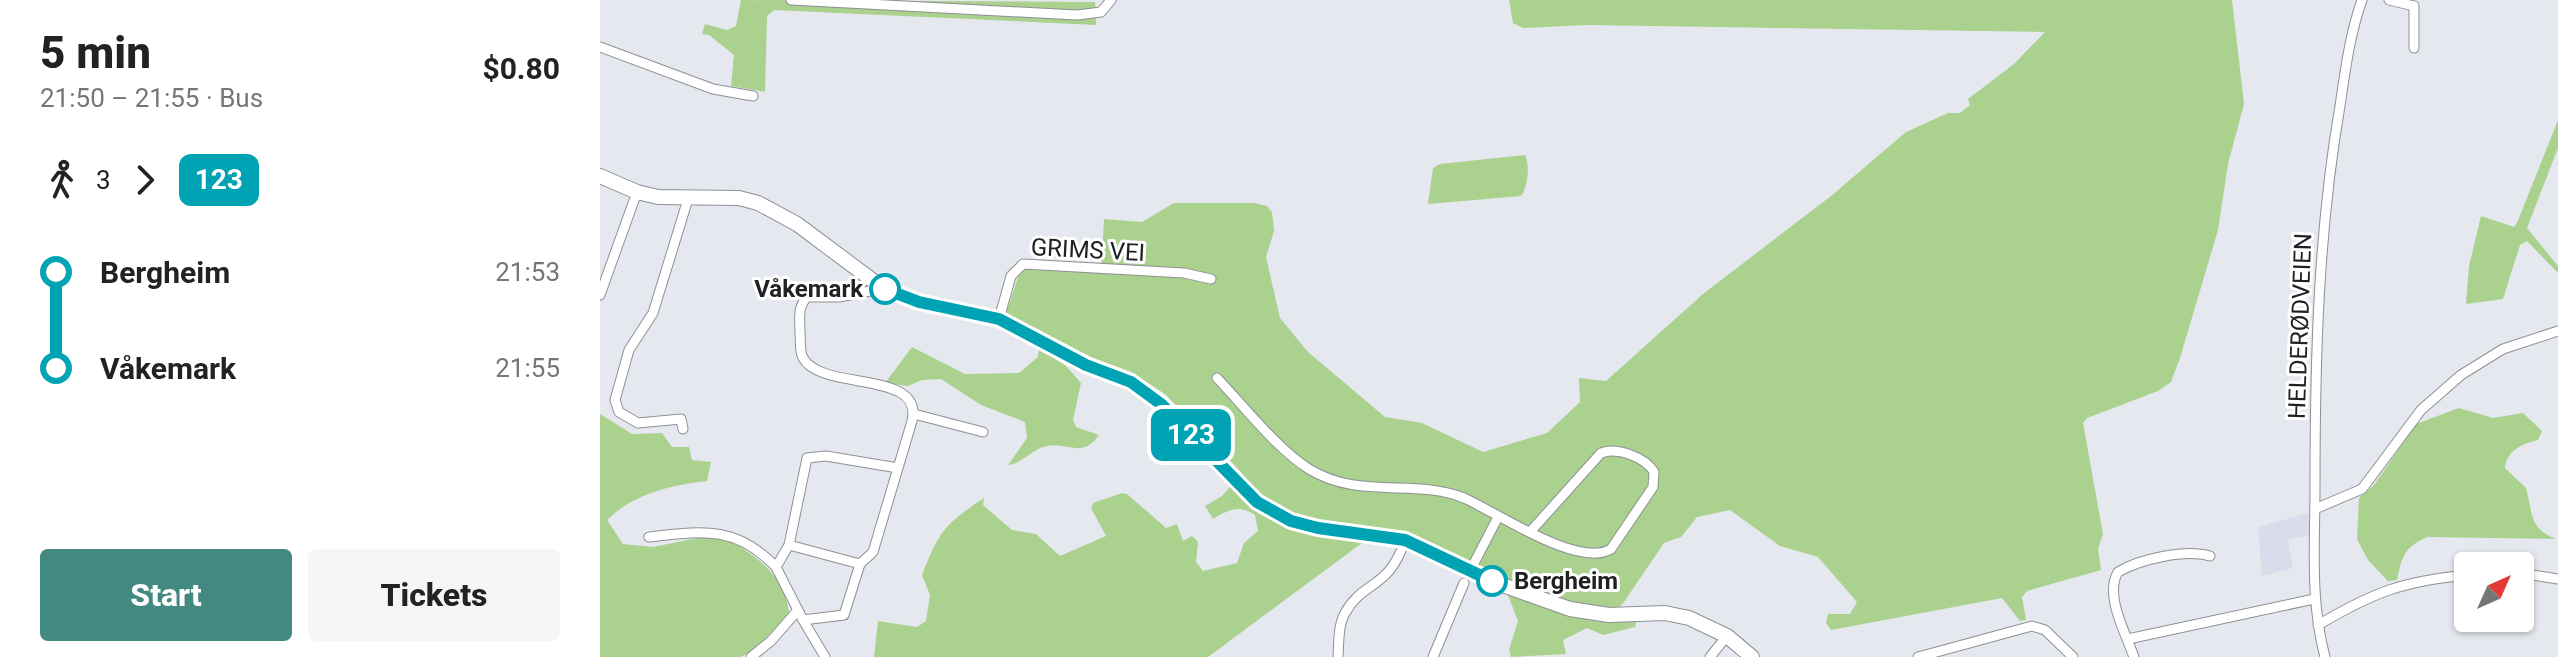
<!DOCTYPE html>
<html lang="en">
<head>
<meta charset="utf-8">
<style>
  :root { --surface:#fff; --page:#f6f6f6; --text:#222; --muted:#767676; --accent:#428982 }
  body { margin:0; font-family:Roboto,sans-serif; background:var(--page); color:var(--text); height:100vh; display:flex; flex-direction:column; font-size:30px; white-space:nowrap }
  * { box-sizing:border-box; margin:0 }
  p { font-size:26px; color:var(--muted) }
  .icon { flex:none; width:44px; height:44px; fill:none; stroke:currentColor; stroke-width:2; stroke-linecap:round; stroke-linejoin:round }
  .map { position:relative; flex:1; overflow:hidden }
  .details { display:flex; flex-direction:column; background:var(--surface); width:600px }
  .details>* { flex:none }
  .badge { padding:0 16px; border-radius:12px; font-size:28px; line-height:52px }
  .needle { width:52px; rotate:45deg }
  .buttons { position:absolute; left:1854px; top:552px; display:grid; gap:16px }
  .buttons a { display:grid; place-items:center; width:80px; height:80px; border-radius:8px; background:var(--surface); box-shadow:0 2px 6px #0004; font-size:40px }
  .map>.badge { position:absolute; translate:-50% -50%; box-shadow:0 0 0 4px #fff }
  .legs { display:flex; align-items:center; gap:12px; height:88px; padding:0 40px; font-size:26px }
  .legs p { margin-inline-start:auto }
  .headline { display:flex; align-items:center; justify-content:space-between; height:136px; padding:0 40px }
  h1 { font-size:44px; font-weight:800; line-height:60px }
  .action { display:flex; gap:16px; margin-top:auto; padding:16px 40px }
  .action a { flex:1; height:92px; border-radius:8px; background:var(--accent); color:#fff; font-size:32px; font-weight:800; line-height:92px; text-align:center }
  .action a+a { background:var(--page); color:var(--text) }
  ul { padding:0 40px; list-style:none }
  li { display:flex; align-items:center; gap:28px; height:96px; font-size:30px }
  li i { display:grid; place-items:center; width:12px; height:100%; margin:0 10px; background:currentColor }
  li i::after { content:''; width:20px; height:20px; margin:-10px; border:6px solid; border-radius:50%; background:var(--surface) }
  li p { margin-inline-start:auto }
  li:first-child i { background:linear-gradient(#0000 50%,currentColor 0) }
  li:last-child i { background:linear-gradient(currentColor 50%,#0000 0) }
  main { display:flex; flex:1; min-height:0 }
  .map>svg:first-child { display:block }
  .built { fill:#d9ddeb }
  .green { fill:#aad18d }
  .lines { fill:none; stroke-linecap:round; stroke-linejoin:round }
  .minor-casing { stroke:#8f9096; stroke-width:11 }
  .secondary-casing { stroke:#8f9096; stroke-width:16 }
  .minor { stroke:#fff; stroke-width:9 }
  .secondary { stroke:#fff; stroke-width:14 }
  .line-1-casing { stroke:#fff; stroke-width:18 }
  .line-1 { stroke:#00a3b4; stroke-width:12 }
  .stop-1-dot { fill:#fff; stroke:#00a3b4; stroke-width:4 }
  .labels { text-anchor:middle; stroke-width:6; stroke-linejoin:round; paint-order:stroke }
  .street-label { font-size:24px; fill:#202123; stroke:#fff }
  .stop-label { font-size:24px; font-weight:bold; fill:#202123; stroke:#fff; text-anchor:end }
</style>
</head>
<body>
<main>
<section class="details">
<div class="headline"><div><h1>5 min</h1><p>21:50 – 21:55 · Bus</p></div><b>$0.80</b></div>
<div class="legs"><svg class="icon" aria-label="walk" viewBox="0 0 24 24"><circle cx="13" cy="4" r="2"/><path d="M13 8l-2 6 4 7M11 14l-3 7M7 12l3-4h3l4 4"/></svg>3<svg class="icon" aria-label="forward" viewBox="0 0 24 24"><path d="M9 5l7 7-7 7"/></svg><b class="badge" style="background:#00a3b4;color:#fff">123</b></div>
<ul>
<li><i style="color:#00a3b4"></i><b>Bergheim</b><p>21:53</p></li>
<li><i style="color:#00a3b4"></i><b>Våkemark</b><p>21:55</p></li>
</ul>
<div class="action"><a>Start</a><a>Tickets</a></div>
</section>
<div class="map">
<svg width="1958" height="657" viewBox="0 0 1958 657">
  <rect width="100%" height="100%" fill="#e6e8ef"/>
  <!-- built -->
  <polygon class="built" points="1707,513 1711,515 1710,535 1688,540 1693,568 1662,576 1658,527"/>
  <!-- green -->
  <g class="green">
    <polygon points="141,0 495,2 496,25 174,10 167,16 165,92 131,86 134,55 109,35 102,34 105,24 127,30 136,26"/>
    <path d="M909 0H1632L1644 104 1628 164 1618 230 1580 358 1571 382 1558 391 1487 418 1483 423 1503 534 1498 549 1501 570 1427 591 1422 597 1426 620 1420 621 1402 598 1231 630 1226 623 1228 614H1250L1257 602 1218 557 1180 546 1130 510 1097 517 1081 537 1064 543 1024 602 1008 618 1037 620 1035 627 1003 635 987 628 963 640 966 654 911 657 909 650 918 621 908 595 809 548 766 540 608 657H274L278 621 317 627 326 621 330 595 322 575C340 530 344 525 384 498L383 505 412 530 436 534 460 556 506 536 491 508 493 503 522 493 527 494 566 528 577 524 583 541 592 536 598 542 596 562 603 571 637 563 644 543 658 531 655 515C639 504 628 510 613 519L605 506 622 496 642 473 565 394 531 372 493 358 406 313 424 260 501 268 504 219 542 222 574 203H654L667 206 672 212 674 231 666 257 680 318 708 352 785 417 822 423 883 452 947 433 980 402 979 378 1006 381 1103 294 1231 196 1306 132 1348 113H1360L1370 105 1368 99 1414 64 1445 32 987 25 923 28 913 23Z"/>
    <polygon points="1958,120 1958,148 1927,228 1958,266 1958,273 1927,241 1920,245 1903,299 1866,304 1869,266 1881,216 1914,227 1917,223"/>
    <path d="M925 155C930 164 928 187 921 196L828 204 833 168 840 164Z"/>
    <path d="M312 347 365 374 419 373 438 357 439 348 466 366 481 383 473 420 476 427 499 435C482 459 468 442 447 446 433 448 422 464 408 465L427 438 425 422 381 405 341 379 322 380 308 386 285 383Z"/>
    <path d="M1859 408 1893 418 1923 413 1942 431 1938 440C1922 444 1907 450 1905 468L1926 488C1933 512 1928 528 1956 539L1828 537C1805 546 1802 556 1797 580L1788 581 1768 560 1757 539 1759 498 1774 485 1816 424Z"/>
    <path d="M0 414 32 434 62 433 72 447H89L92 460 111 462 107 481C71 485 33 494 7 520L23 544 53 547 117 534C150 551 186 573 189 614L152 652 140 657H0Z"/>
  </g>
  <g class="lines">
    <!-- minor casing -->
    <g class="minor-casing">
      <g id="minor">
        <polyline points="191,0 477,15 501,12 511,0"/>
        <polyline points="1789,0 1814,6 1814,48"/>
        <polyline points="0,47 113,89 153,96"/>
        <path d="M278 285 275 290 239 297H207C197 308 200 319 200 333 201 341 199 351 203 358 222 392 324 369 312 421L273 552 260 564 244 615 203 620 176 567 189 545 207 458 226 456 298 468"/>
        <polyline points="0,295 37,192"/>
        <polyline points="399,319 411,276 423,264 584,273 611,279"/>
        <path d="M617 378C644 406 677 449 709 469 759 500 815 478 864 498 896 512 979 569 1011 549L1053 487 1054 472C1045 457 1017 447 1001 453L930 532"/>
        <polyline points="314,414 383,432"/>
        <polyline points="83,429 81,419 38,423 19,412 15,400 29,350 53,313 88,199"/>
        <polyline points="1715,509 1762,489 1821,410 1861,375 1903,349 1958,331"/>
        <path d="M49 537C102 531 136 525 176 567"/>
        <polyline points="189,545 260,564"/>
        <polyline points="870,571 898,517"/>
        <polyline points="1920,573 1958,579"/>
        <polyline points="203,620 225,657"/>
        <path d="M1718 625C1774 592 1803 581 1868 575"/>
        <polyline points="1528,639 1714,599"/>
        <polyline points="151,657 171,641 198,610"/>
        <path d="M738 657C739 643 738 625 745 613 763 580 789 590 805 540"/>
        <polyline points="833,657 864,583"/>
        <polyline points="1110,657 1127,636"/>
        <polyline points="1318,657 1432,626 1445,630 1473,657"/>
        <path d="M1534 657C1526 634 1504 595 1518 572 1540 559 1585 549 1610 556"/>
        <path d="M1725 657C1710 601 1715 545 1715 488 1715 360 1718 233 1740 106 1745 72 1750 33 1762 0"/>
      </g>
    </g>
    <!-- secondary casing -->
    <g class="secondary-casing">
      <polyline id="secondary" points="0,176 37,192 58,197 139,198 158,203 197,224 284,289 319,302 399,319 486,365 531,382 561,404 657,502 691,521 718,528 805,540 894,582 970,609 1009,615 1065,613 1089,618 1127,636 1152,657"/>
    </g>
    <!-- minor -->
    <use href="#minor" class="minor"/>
    <!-- secondary -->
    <use href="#secondary" class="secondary"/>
  </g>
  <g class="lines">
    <!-- line-1 casing -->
    <g class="line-1-casing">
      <polyline id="line-1" points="285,289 319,302 399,319 486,365 531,382 561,404 657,502 691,521 718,528 805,540 892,581"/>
    </g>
    <!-- line-1 -->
    <use href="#line-1" class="line-1"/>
  </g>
  <!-- markers -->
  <g class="stop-1-dot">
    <circle cx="285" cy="289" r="14"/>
    <circle cx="892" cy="581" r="14"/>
  </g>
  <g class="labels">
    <!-- street labels -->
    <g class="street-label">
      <text transform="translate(488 250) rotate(3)" y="8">GRIMS VEI</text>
      <text transform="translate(1700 326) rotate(-88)" y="8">HELDERØDVEIEN</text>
    </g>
    <!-- stop labels -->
    <g class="stop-label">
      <text x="263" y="297">Våkemark</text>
      <text x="914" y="589" text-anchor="start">Bergheim</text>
    </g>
  </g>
</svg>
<div class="buttons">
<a><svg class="needle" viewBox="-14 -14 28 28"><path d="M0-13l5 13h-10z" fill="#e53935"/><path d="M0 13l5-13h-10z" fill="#767676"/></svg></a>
</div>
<b class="badge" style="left:591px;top:435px;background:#00a3b4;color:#fff">123</b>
</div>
</main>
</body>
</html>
